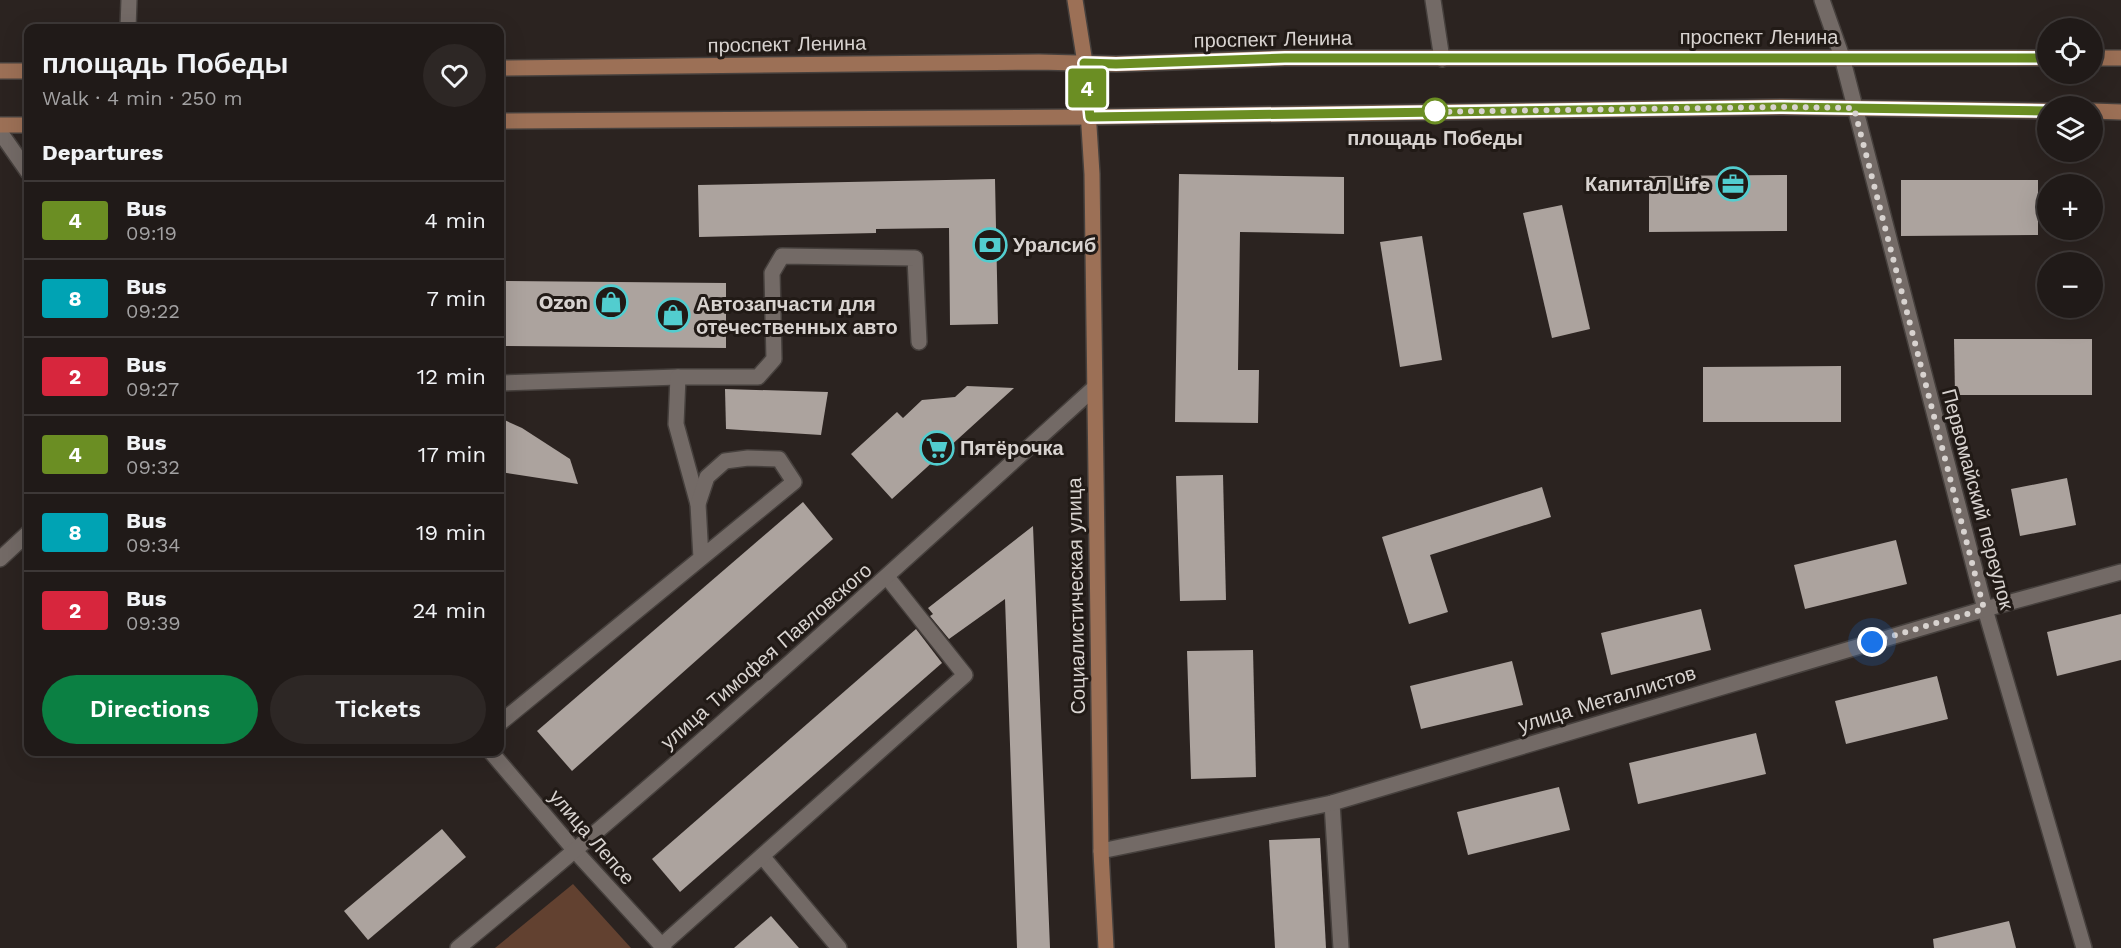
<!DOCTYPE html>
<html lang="en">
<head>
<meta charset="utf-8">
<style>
  :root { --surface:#201a18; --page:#2d2725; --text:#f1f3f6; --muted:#a2a1a2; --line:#3d3837; --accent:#0b8043 }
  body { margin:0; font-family:"Work Sans",sans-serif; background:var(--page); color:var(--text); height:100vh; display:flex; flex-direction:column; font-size:22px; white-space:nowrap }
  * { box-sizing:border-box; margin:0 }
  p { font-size:20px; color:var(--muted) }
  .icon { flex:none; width:33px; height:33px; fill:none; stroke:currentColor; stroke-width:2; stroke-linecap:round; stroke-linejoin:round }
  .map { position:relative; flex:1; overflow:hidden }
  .side { position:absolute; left:24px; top:24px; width:480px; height:732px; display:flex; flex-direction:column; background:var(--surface); border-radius:12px; box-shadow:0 6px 24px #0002,0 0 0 2px var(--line) }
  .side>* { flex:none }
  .badge { padding:0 12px; border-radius:4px; font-size:21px; line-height:39px }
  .buttons { position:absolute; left:2037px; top:18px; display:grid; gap:12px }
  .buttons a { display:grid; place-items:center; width:66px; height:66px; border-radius:50%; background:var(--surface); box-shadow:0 6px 24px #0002,0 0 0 2px var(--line); font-size:30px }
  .you { position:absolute; width:30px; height:30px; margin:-15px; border:4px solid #fff; border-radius:50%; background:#1a73e8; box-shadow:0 0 0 9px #1a73e833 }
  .map>.badge { position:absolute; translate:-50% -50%; box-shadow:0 0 0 3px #fff }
  h2 { padding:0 18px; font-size:22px; line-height:54px }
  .round { display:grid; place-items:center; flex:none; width:63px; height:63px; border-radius:32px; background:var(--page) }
  .overview { display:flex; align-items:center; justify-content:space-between; height:102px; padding:0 18px }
  h1 { font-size:28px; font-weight:600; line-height:45px }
  .cta { display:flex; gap:12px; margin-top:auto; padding:12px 18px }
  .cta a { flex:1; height:69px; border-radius:36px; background:var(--accent); color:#fff; font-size:24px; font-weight:600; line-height:69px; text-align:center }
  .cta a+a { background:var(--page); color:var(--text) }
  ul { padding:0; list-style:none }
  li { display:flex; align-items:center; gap:18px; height:78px; padding:0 18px; border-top:2px solid var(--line) }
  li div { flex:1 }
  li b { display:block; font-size:22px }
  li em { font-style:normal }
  li .badge { min-width:66px; font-weight:700; text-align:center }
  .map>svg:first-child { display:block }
  .green { fill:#624130 }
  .building { fill:#aca39e }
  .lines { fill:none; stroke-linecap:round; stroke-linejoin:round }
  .service-casing { stroke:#46403d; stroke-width:18 }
  .minor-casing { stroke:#46403d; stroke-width:18 }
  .secondary-casing { stroke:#46403d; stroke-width:18 }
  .service { stroke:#736a66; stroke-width:15 }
  .minor { stroke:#736a66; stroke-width:15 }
  .secondary { stroke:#9c7056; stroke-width:15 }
  .line-casing { stroke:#fff; stroke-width:14 }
  .line { stroke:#6b8e23; stroke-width:9 }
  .walk { stroke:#d8d3d0; stroke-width:6; stroke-dasharray:0 10.8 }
  .stop-dot { fill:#fff; stroke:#6b8e23; stroke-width:3 }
  .labels { text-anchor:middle; stroke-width:6; stroke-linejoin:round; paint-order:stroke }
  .street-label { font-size:20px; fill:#d8d3d0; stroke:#211a16 }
  .stop-label { font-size:20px; font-weight:bold; fill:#d8d3d0; stroke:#211a16 }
  .poi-label { font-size:20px; font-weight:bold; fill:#d8d3d0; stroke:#211a16; text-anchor:start }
</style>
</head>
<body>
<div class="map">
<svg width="2121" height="948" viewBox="0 0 2121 948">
  <rect width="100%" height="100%" fill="#2b2320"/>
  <!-- green -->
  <polygon class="green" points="573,884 631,948 495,948"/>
  <!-- building -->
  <g class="building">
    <polygon points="1179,174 1344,177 1344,234 1240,232 1238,370 1259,370 1258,423 1175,422"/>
    <polygon points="1787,175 1787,231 1649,232 1649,176"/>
    <polygon points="995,179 998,324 950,325 949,228 876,229 876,233 699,237 698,185"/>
    <polygon points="1901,180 2038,180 2038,235 1901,236"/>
    <polygon points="1562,205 1590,329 1552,338 1523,213"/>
    <polygon points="1422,236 1442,360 1400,367 1380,242"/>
    <polygon points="500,281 726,283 726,348 500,346"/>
    <polygon points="1954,339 2092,339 2092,395 1955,395"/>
    <polygon points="1841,366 1841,422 1703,422 1703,367"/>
    <polygon points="967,386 1014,388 892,499 851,454 897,412 903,418 922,400 955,397"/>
    <polygon points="725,389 828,392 821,435 726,429"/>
    <polygon points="500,418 522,428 570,459 578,484 500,472"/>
    <polygon points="1223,475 1226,600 1180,601 1176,476"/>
    <polygon points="2067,478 2076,525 2020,536 2011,489"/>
    <polygon points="1542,487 1551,517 1430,555 1448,612 1409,624 1382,537"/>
    <polygon points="803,502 833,539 572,771 537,731"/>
    <polygon points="1033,526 1050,948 1017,948 1005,599 949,639 930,616 933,614 928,608"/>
    <polygon points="1896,540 1907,584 1805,609 1794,565"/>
    <polygon points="1701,609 1711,650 1611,675 1601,633"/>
    <polygon points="2121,614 2121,660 2057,676 2047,632"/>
    <polygon points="916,629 942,663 680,892 652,859"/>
    <polygon points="1253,650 1256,777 1191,779 1187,651"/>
    <polygon points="1512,661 1523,705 1421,729 1410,686"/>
    <polygon points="1937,676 1948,719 1846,744 1835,701"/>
    <polygon points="1756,733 1766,774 1638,804 1629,763"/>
    <polygon points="1559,787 1570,830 1468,855 1457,812"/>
    <polygon points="442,829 466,857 368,940 344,911"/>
    <polygon points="1320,838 1326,948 1275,948 1269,840"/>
    <polygon points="771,916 799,948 734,948"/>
    <polygon points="2009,921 2016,948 1934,948 1933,939"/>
  </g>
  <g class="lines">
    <!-- service casing -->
    <g class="service-casing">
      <g id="service">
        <polyline points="1433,0 1442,59"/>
        <polyline points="128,28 129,0"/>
        <polyline points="500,383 678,377"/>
        <polyline points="698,504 676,424 678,377 758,377 774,359 772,273 782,256 915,258 919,342"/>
        <polyline points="0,559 28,533"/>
        <polyline points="500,723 794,482 779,459 748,458 725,461 707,477 698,504 701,558"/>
        <polyline points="1332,803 1341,948"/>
        <polyline points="762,856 839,948"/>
        <polyline points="662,945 965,675 887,577"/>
      </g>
    </g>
    <!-- minor casing -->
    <g class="minor-casing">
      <g id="minor">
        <polyline points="1822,0 1842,57 1985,609 2084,948"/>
        <polyline points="0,132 28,172"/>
        <polyline points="491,752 576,852 664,948"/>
        <polyline points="1101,851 1332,803 1985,609 2121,572"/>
        <path d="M458 948C677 768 885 578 1094 388"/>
      </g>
    </g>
    <!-- secondary casing -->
    <g class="secondary-casing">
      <g id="secondary">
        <polyline points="1075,0 1085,63 1092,174 1101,851 1106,948"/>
        <polyline points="2092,58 2121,58"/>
        <polyline points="500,68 1039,62 1116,64 1285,58 2048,58"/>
        <polyline points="0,71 28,71"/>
        <polyline points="2092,111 2121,112"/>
        <polyline points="500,121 1090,117 1783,107 2048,111"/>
        <polyline points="0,125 28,125"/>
      </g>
    </g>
    <!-- service -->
    <use href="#service" class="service"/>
    <!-- minor -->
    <use href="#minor" class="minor"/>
    <!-- secondary -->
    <use href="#secondary" class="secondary"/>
  </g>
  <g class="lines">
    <!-- line casing -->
    <g class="line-casing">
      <polyline id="line" points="2048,58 1285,58 1116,64 1084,63 1090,117 1783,107 2048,111"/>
    </g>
    <!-- line -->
    <use href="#line" class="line"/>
    <!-- walk -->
    <polyline class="walk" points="1435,111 1426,112 1783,107 1854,108 1984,609 1872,642"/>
  </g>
  <!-- icons -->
  <defs>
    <g id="office-ring" transform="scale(1.725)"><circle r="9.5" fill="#211a16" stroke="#52cdcf" stroke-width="1.5"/><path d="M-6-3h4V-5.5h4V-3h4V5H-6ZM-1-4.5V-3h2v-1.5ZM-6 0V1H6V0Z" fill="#52cdcf"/></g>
    <g id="bank-ring" transform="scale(1.725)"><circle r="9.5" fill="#211a16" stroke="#52cdcf" stroke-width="1.5"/><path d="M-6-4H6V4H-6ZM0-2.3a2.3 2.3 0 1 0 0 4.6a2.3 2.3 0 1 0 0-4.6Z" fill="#52cdcf"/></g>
    <g id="shop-ring" transform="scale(1.725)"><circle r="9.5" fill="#211a16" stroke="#52cdcf" stroke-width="1.5"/><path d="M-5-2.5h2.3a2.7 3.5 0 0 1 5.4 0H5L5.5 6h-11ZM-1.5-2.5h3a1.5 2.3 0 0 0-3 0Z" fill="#52cdcf"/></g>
    <g id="supermarket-ring" transform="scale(1.725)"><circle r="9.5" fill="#211a16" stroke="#52cdcf" stroke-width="1.5"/><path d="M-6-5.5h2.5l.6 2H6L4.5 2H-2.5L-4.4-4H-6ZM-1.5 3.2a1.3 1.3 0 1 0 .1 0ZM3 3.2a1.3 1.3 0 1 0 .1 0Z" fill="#52cdcf"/></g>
  </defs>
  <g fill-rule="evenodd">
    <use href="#office-ring" x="1733" y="184"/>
    <use href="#bank-ring" x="990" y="245"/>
    <use href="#shop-ring" x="611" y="302"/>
    <use href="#shop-ring" x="673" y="315"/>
    <use href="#supermarket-ring" x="937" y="448"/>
  </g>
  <!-- markers -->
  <circle class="stop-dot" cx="1435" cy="111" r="12"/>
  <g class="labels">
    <!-- street labels -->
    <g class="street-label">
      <text x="1759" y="44">проспект Ленина</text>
      <text transform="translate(1273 39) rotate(-1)" y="7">проспект Ленина</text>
      <text transform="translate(787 44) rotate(-1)" y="7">проспект Ленина</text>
      <text transform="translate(1978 499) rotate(75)" y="7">Первомайский переулок</text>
      <text transform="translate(1076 596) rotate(-91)" y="7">Социалистическая улица</text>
      <text transform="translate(766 656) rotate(-41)" y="7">улица Тимофея Павловского</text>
      <text transform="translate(1607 699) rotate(-17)" y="7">улица Металлистов</text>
      <text transform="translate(592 837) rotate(49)" y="7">улица Лепсе</text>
    </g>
    <!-- stop labels -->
    <g class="stop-label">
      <text x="1435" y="145">площадь Победы</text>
    </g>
    <!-- poi labels -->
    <g class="poi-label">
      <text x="1710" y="191" text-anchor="end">Капитал Life</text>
      <text x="1013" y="252">Уралсиб</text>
      <text x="588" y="309" text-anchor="end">Ozon</text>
      <text x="696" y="311">Автозапчасти для<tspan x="696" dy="23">отечественных авто</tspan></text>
      <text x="960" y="455">Пятёрочка</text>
    </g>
  </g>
</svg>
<div class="buttons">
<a><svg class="icon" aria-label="locate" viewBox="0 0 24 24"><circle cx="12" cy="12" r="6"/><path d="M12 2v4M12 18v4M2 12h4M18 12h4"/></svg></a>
<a><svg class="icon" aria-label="layers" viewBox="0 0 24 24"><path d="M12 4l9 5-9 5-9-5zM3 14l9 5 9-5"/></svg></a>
<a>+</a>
<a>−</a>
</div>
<div class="you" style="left:1872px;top:642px"></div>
<b class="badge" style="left:1087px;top:88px;background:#6b8e23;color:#fff">4</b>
<section class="side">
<div class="overview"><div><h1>площадь Победы</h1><p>Walk · 4 min · 250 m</p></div><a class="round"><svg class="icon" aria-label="heart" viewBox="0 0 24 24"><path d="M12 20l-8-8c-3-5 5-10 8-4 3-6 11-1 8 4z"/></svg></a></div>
<h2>Departures</h2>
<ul>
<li><span class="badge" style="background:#6b8e23;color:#fff">4</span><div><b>Bus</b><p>09:19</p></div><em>4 min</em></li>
<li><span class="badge" style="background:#00a3b4;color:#fff">8</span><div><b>Bus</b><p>09:22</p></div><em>7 min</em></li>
<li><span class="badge" style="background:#d7263d;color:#fff">2</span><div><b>Bus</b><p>09:27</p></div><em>12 min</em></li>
<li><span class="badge" style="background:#6b8e23;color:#fff">4</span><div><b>Bus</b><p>09:32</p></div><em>17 min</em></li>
<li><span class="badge" style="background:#00a3b4;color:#fff">8</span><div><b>Bus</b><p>09:34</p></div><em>19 min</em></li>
<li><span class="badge" style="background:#d7263d;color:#fff">2</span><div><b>Bus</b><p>09:39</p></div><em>24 min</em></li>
</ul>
<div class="cta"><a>Directions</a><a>Tickets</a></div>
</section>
</div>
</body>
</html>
